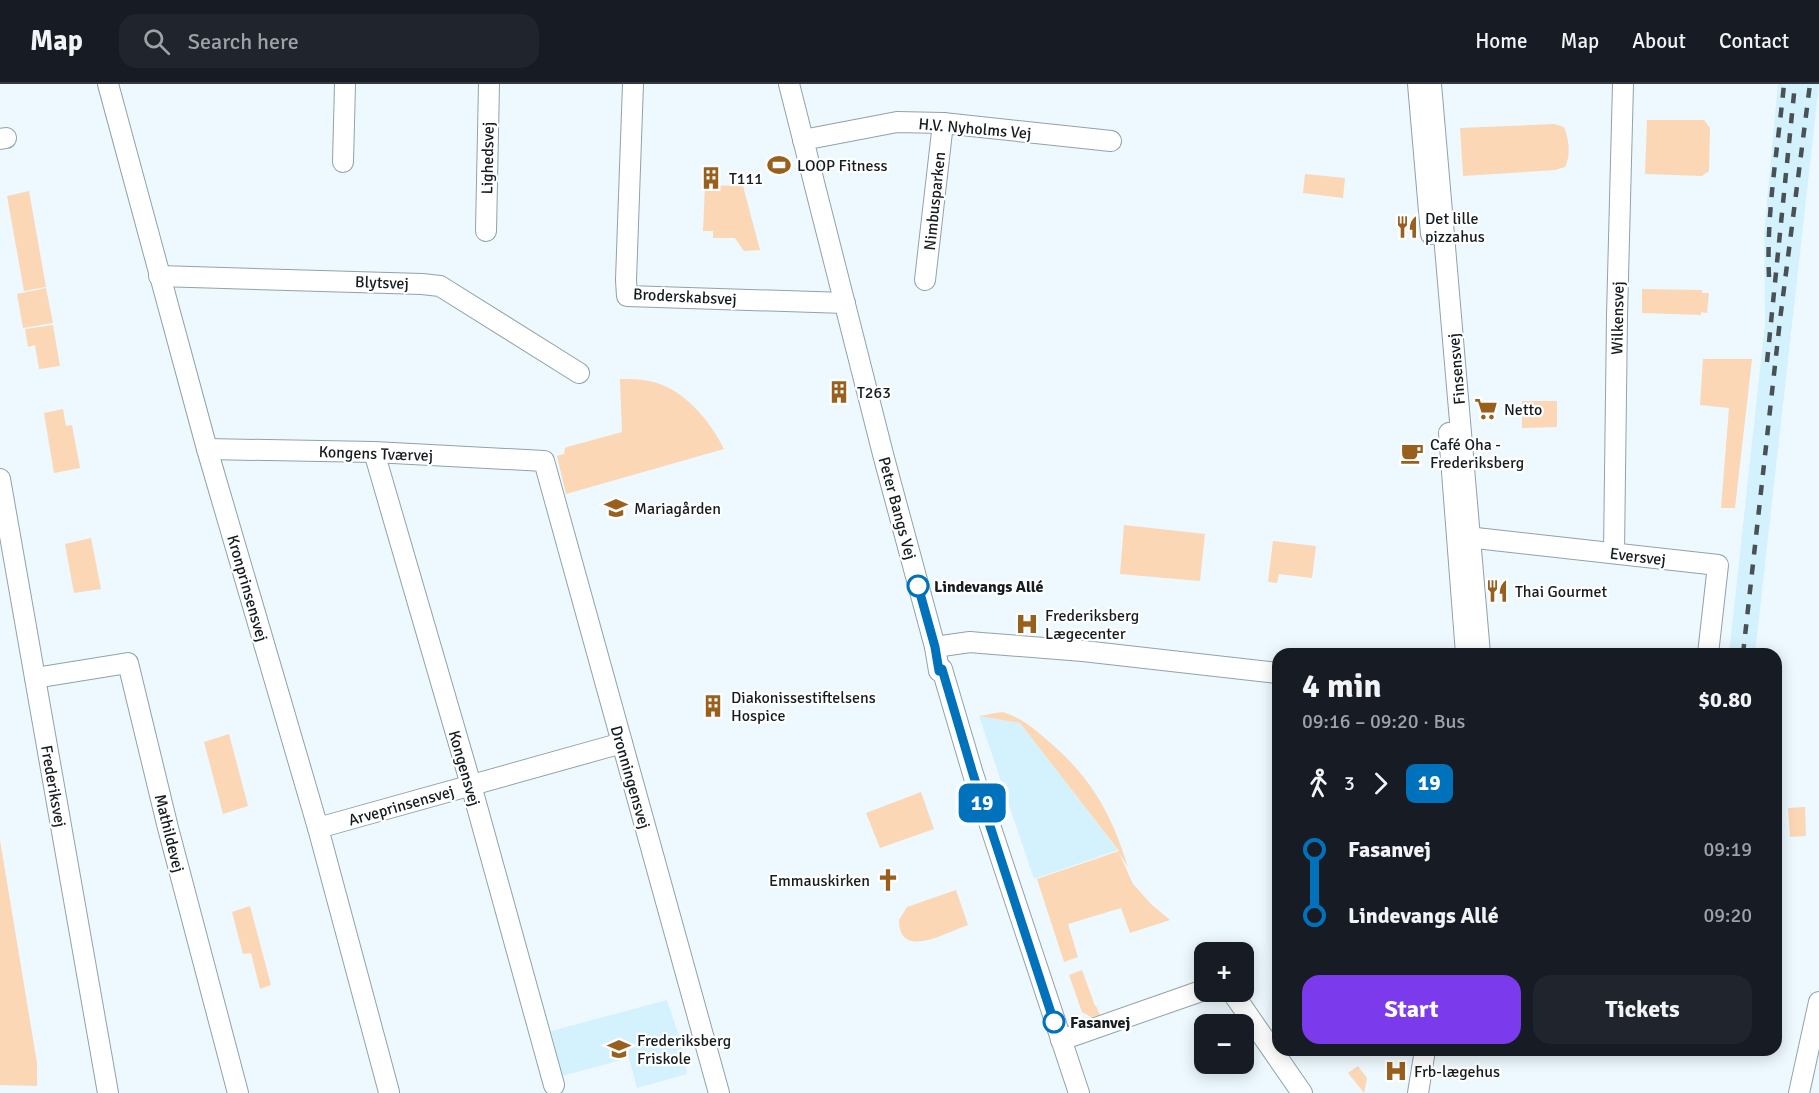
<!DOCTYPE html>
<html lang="en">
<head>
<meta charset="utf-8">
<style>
  :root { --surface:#171b24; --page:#20242c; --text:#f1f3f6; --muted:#9ea1a6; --line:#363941; --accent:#7c3aed }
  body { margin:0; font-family:Signika,sans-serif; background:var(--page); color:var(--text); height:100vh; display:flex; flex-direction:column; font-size:22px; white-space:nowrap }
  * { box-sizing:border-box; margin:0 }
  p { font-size:20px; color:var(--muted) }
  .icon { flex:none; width:33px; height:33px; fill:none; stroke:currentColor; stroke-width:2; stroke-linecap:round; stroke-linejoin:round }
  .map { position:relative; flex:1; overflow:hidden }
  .details { position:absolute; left:1272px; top:564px; width:510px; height:408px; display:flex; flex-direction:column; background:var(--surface); border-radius:18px; box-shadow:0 3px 15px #0003 }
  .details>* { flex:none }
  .badge { padding:0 12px; border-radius:9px; font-size:21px; line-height:39px }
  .controls { position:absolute; left:1194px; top:858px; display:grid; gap:12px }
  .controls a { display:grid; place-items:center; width:60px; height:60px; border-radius:12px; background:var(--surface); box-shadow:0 3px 15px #0003; font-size:30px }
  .map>.badge { position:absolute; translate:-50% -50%; box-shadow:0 0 0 3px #fff }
  .legs { display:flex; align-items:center; gap:9px; height:66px; padding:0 30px; font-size:20px }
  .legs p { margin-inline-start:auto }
  .overview { display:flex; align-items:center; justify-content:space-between; height:102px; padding:0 30px }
  h1 { font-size:33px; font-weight:700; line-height:45px }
  .button { display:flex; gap:12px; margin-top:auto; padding:12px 30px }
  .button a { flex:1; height:69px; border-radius:18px; background:var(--accent); color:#fff; font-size:24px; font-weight:700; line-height:69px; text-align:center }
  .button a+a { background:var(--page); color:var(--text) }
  ul { padding:0 30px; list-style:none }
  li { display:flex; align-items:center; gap:21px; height:66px; font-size:22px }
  li i { display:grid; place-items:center; width:9px; height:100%; margin:0 8px; background:currentColor }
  li i::after { content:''; width:15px; height:15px; margin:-8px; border:4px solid; border-radius:50%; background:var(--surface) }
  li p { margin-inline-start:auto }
  li:first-child i { background:linear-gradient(#0000 50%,currentColor 0) }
  li:last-child i { background:linear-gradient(currentColor 50%,#0000 0) }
  header { display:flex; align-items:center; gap:36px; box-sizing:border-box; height:84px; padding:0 30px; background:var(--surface); border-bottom:2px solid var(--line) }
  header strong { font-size:28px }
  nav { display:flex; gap:33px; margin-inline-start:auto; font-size:21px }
  .search { width:420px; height:54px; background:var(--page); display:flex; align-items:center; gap:15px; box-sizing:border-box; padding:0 21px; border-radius:18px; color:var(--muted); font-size:22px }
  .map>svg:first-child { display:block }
  .built { fill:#d4f2fd }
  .green { fill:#fbd7b6 }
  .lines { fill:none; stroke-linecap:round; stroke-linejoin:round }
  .minor-casing { stroke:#8fa3aa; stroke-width:22 }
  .minor { stroke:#fff; stroke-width:20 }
  .rail { stroke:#495155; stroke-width:4.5; stroke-dasharray:10 10; stroke-linecap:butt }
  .line-1-casing { stroke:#fff; stroke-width:14 }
  .line-1 { stroke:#0072bc; stroke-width:9 }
  .stop-1-dot { fill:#fff; stroke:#0072bc; stroke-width:3 }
  .labels { text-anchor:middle; stroke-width:4.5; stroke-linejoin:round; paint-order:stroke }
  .street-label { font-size:16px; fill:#161d20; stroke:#fff }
  .poi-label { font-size:16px; fill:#161d20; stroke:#fff; text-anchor:start }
  .stop-label { font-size:16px; font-weight:bold; fill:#161d20; stroke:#fff; text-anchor:start }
</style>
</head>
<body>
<header>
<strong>Map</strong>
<div class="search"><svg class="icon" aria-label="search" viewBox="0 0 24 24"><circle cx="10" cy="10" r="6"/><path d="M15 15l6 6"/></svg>Search here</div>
<nav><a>Home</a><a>Map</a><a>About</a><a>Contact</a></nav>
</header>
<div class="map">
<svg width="1819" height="1009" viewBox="0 0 1819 1009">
  <rect width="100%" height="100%" fill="#edf9fe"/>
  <!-- built -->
  <g class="built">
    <polygon points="1778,0 1819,0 1755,570 1729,570 1765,239 1764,148"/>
    <polygon points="979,632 1020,639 1118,766 1034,795"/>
    <polygon points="667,916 680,955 687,990 637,1004 629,974 562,992 551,947"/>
  </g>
  <!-- green -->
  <g class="green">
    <polygon points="1647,36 1704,36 1710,44 1709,87 1702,92 1645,90"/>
    <path d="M1554 40 1564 43C1569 55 1571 71 1565 83L1555 86 1463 92 1460 44Z"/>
    <polygon points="1305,90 1345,94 1343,114 1303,109"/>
    <polygon points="705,101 743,102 760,166 744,167 735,154 713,154 713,147 703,147"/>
    <polygon points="29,107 46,203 24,207 7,112"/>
    <polygon points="46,204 53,239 23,244 17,210"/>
    <polygon points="1642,205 1702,206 1702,209 1709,209 1707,229 1701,228 1701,231 1642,229"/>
    <polygon points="53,241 60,282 39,285 35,261 28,263 25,245"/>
    <polygon points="1703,275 1752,275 1735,424 1721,424 1729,324 1700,321"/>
    <path d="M620 295C629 295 639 295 649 297 682 303 710 336 724 365L566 410 557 372 564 370 565 364 567 363 622 348Z"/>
    <polygon points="1522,317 1557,317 1557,343 1522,344"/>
    <polygon points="63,325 66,342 72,341 80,384 54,389 44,329"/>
    <polygon points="1124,441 1205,450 1200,497 1120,490"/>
    <polygon points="91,454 101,505 74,509 65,460"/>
    <polygon points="1273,457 1316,462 1312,494 1279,490 1277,499 1268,498"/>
    <path d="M1002 628C1020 633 1032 643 1046 655 1090 692 1111 728 1128 783L1119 769 1133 800 1151 820 1170 836 1130 849 1121 824 1068 840 1078 873 1064 878 1037 795 1119 767 1020 639 979 632Z"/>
    <polygon points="229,650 248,722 223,730 204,658"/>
    <polygon points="921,708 934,745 880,764 866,729"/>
    <polygon points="1805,723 1806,752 1790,753 1788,724"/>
    <polygon points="0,756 37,979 37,1002 0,1001"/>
    <path d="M956 806 968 841C947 848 899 877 899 836L907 823Z"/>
    <polygon points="250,822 271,901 260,905 251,869 243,870 232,828"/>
    <polygon points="1082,886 1095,922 1096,922 1100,931 1091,933 1082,928 1069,891"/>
    <polygon points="1358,982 1367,994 1364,1009 1348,989"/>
  </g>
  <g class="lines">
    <!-- minor casing -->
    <g class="minor-casing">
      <g id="minor">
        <polyline points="108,0 207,365 318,744 389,1008"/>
        <polyline points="633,0 626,196 627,212 845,219"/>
        <polyline points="789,0 884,374 935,563 939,587 942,585 973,690 1079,1009"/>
        <polyline points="1418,0 1431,150"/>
        <polyline points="1431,0 1480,570"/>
        <polyline points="0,55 6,54"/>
        <polyline points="803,56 897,38 943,39 1111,57"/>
        <polyline points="343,78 345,0"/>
        <polyline points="486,147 489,0"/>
        <polyline points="159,192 422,200 440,202 579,289"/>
        <polyline points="925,196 943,39"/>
        <polyline points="1449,349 1466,570"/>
        <polyline points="207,365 374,368 544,377 719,1009"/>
        <polyline points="374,368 471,701 554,1001"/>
        <polyline points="0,395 108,1009"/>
        <polyline points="1458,449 1467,453 1718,481 1708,570"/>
        <polyline points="1614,468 1617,232 1623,0"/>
        <polyline points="935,563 970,558 981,559 1083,567 1278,589"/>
        <polyline points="35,594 128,579 168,744 238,1009"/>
        <polyline points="318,744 622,659"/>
        <polyline points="1232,908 1302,1009"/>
        <polyline points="1061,956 1204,906"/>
        <polyline points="1418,1009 1425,966"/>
        <polyline points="1799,1009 1819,918"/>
      </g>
    </g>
    <!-- minor -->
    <use href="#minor" class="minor"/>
    <!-- rail -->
    <g class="rail">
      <path d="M1769 193C1766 129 1778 64 1784 0"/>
      <polyline points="1767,278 1795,0"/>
      <polyline points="1743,570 1780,236 1810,0"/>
      <polyline points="1687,967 1687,966"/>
      <polyline points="1699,970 1700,966"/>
    </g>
  </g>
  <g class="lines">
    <!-- line-1 casing -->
    <g class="line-1-casing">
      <polyline id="line-1" points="918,502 935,563 939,587 942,585 973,690 1054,938"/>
    </g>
    <!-- line-1 -->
    <use href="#line-1" class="line-1"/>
  </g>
  <!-- icons -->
  <defs>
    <g id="stadium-bare" transform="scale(1.8)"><path d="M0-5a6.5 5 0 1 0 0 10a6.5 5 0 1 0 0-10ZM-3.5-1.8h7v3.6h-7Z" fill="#995f1d" stroke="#fff" stroke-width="2.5" paint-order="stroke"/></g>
    <g id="building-bare" transform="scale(1.8)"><path d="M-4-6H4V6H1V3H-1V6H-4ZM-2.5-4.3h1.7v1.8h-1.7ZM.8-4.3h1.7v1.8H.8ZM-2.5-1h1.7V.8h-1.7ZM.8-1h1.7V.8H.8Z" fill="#995f1d" stroke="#fff" stroke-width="2.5" paint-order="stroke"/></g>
    <g id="restaurant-bare" transform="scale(1.8)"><path d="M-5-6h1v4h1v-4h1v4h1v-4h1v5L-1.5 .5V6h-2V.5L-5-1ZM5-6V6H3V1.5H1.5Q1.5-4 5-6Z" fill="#995f1d" stroke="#fff" stroke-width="2.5" paint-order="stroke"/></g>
    <g id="supermarket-bare" transform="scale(1.8)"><path d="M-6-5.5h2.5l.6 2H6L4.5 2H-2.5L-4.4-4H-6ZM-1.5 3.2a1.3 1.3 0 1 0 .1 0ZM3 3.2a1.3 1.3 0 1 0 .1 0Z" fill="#995f1d" stroke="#fff" stroke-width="2.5" paint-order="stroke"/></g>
    <g id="cafe-bare" transform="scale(1.8)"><path d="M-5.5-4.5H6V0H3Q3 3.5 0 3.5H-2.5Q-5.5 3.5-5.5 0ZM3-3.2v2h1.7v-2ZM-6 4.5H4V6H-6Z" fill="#995f1d" stroke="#fff" stroke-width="2.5" paint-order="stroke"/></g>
    <g id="school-bare" transform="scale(1.8)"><path d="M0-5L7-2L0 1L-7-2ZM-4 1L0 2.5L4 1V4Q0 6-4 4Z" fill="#995f1d" stroke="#fff" stroke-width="2.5" paint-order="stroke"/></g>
    <g id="hospital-bare" transform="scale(1.8)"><path d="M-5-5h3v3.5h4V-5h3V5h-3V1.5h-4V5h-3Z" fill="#995f1d" stroke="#fff" stroke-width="2.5" paint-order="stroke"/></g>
    <g id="church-bare" transform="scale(1.8)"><path d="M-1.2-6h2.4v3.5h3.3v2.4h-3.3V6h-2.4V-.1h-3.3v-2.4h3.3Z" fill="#995f1d" stroke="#fff" stroke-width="2.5" paint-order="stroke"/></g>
  </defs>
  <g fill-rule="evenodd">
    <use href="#stadium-bare" x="779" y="81"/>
    <use href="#building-bare" x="711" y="94"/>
    <use href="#restaurant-bare" x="1407" y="143"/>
    <use href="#building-bare" x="839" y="308"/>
    <use href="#supermarket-bare" x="1486" y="325"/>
    <use href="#cafe-bare" x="1412" y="369"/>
    <use href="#school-bare" x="616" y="424"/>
    <use href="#restaurant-bare" x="1497" y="507"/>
    <use href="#hospital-bare" x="1027" y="540"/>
    <use href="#building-bare" x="713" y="622"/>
    <use href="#church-bare" x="888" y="796"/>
    <use href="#school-bare" x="619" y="965"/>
    <use href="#hospital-bare" x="1396" y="987"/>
  </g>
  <!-- markers -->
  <g class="stop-1-dot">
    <circle cx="918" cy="502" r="10"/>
    <circle cx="1054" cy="938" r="10"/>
  </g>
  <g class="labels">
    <!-- street labels -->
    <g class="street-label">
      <text transform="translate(975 44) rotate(5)" y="6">H.V. Nyholms Vej</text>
      <text transform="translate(487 74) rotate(-89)" y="6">Lighedsvej</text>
      <text transform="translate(934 117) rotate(-84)" y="6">Nimbusparken</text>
      <text transform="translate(382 198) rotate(2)" y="6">Blytsvej</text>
      <text transform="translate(685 212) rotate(3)" y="6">Broderskabsvej</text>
      <text transform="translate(1617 234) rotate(-89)" y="6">Wilkensvej</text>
      <text transform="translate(1456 285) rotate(-95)" y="6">Finsensvej</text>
      <text transform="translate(376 369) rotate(2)" y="6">Kongens Tværvej</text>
      <text transform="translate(898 424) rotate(75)" y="6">Peter Bangs Vej</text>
      <text transform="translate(1638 472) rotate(7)" y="6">Eversvej</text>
      <text transform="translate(248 504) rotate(74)" y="6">Kronprinsensvej</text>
      <text transform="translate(465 684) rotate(74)" y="6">Kongensvej</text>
      <text transform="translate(631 693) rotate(74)" y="6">Dronningensvej</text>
      <text transform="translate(54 702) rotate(80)" y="6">Frederiksvej</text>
      <text transform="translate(401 721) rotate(-16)" y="6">Arveprinsensvej</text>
      <text transform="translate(170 749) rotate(76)" y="6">Mathildevej</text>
    </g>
    <!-- poi labels -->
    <g class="poi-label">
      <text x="797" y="87">LOOP Fitness</text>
      <text x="729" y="100">T111</text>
      <text x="1425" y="140">Det lille<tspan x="1425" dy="18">pizzahus</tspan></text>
      <text x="857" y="314">T263</text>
      <text x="1504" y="331">Netto</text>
      <text x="1430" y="366">Café Oha -<tspan x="1430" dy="18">Frederiksberg</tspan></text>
      <text x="634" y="430">Mariagården</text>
      <text x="1515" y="513">Thai Gourmet</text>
      <text x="1045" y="537">Frederiksberg<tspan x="1045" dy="18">Lægecenter</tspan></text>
      <text x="731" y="619">Diakonissestiftelsens<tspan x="731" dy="18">Hospice</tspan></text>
      <text x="870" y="802" text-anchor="end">Emmauskirken</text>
      <text x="637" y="962">Frederiksberg<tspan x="637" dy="18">Friskole</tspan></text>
      <text x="1414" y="993">Frb-lægehus</text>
    </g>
    <!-- stop labels -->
    <g class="stop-label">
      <text x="934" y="508">Lindevangs Allé</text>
      <text x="1070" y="944">Fasanvej</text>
    </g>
  </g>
</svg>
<div class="controls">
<a>+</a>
<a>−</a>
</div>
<b class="badge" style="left:982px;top:719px;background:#0072bc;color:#fff">19</b>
<section class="details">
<div class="overview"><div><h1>4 min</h1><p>09:16 – 09:20 · Bus</p></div><b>$0.80</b></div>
<div class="legs"><svg class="icon" aria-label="walk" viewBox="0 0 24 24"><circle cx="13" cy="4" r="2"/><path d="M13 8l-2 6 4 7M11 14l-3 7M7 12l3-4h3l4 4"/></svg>3<svg class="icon" aria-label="forward" viewBox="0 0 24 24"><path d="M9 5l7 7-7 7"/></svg><b class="badge" style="background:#0072bc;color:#fff">19</b></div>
<ul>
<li><i style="color:#0072bc"></i><b>Fasanvej</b><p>09:19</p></li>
<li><i style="color:#0072bc"></i><b>Lindevangs Allé</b><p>09:20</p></li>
</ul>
<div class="button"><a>Start</a><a>Tickets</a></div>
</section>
</div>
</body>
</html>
